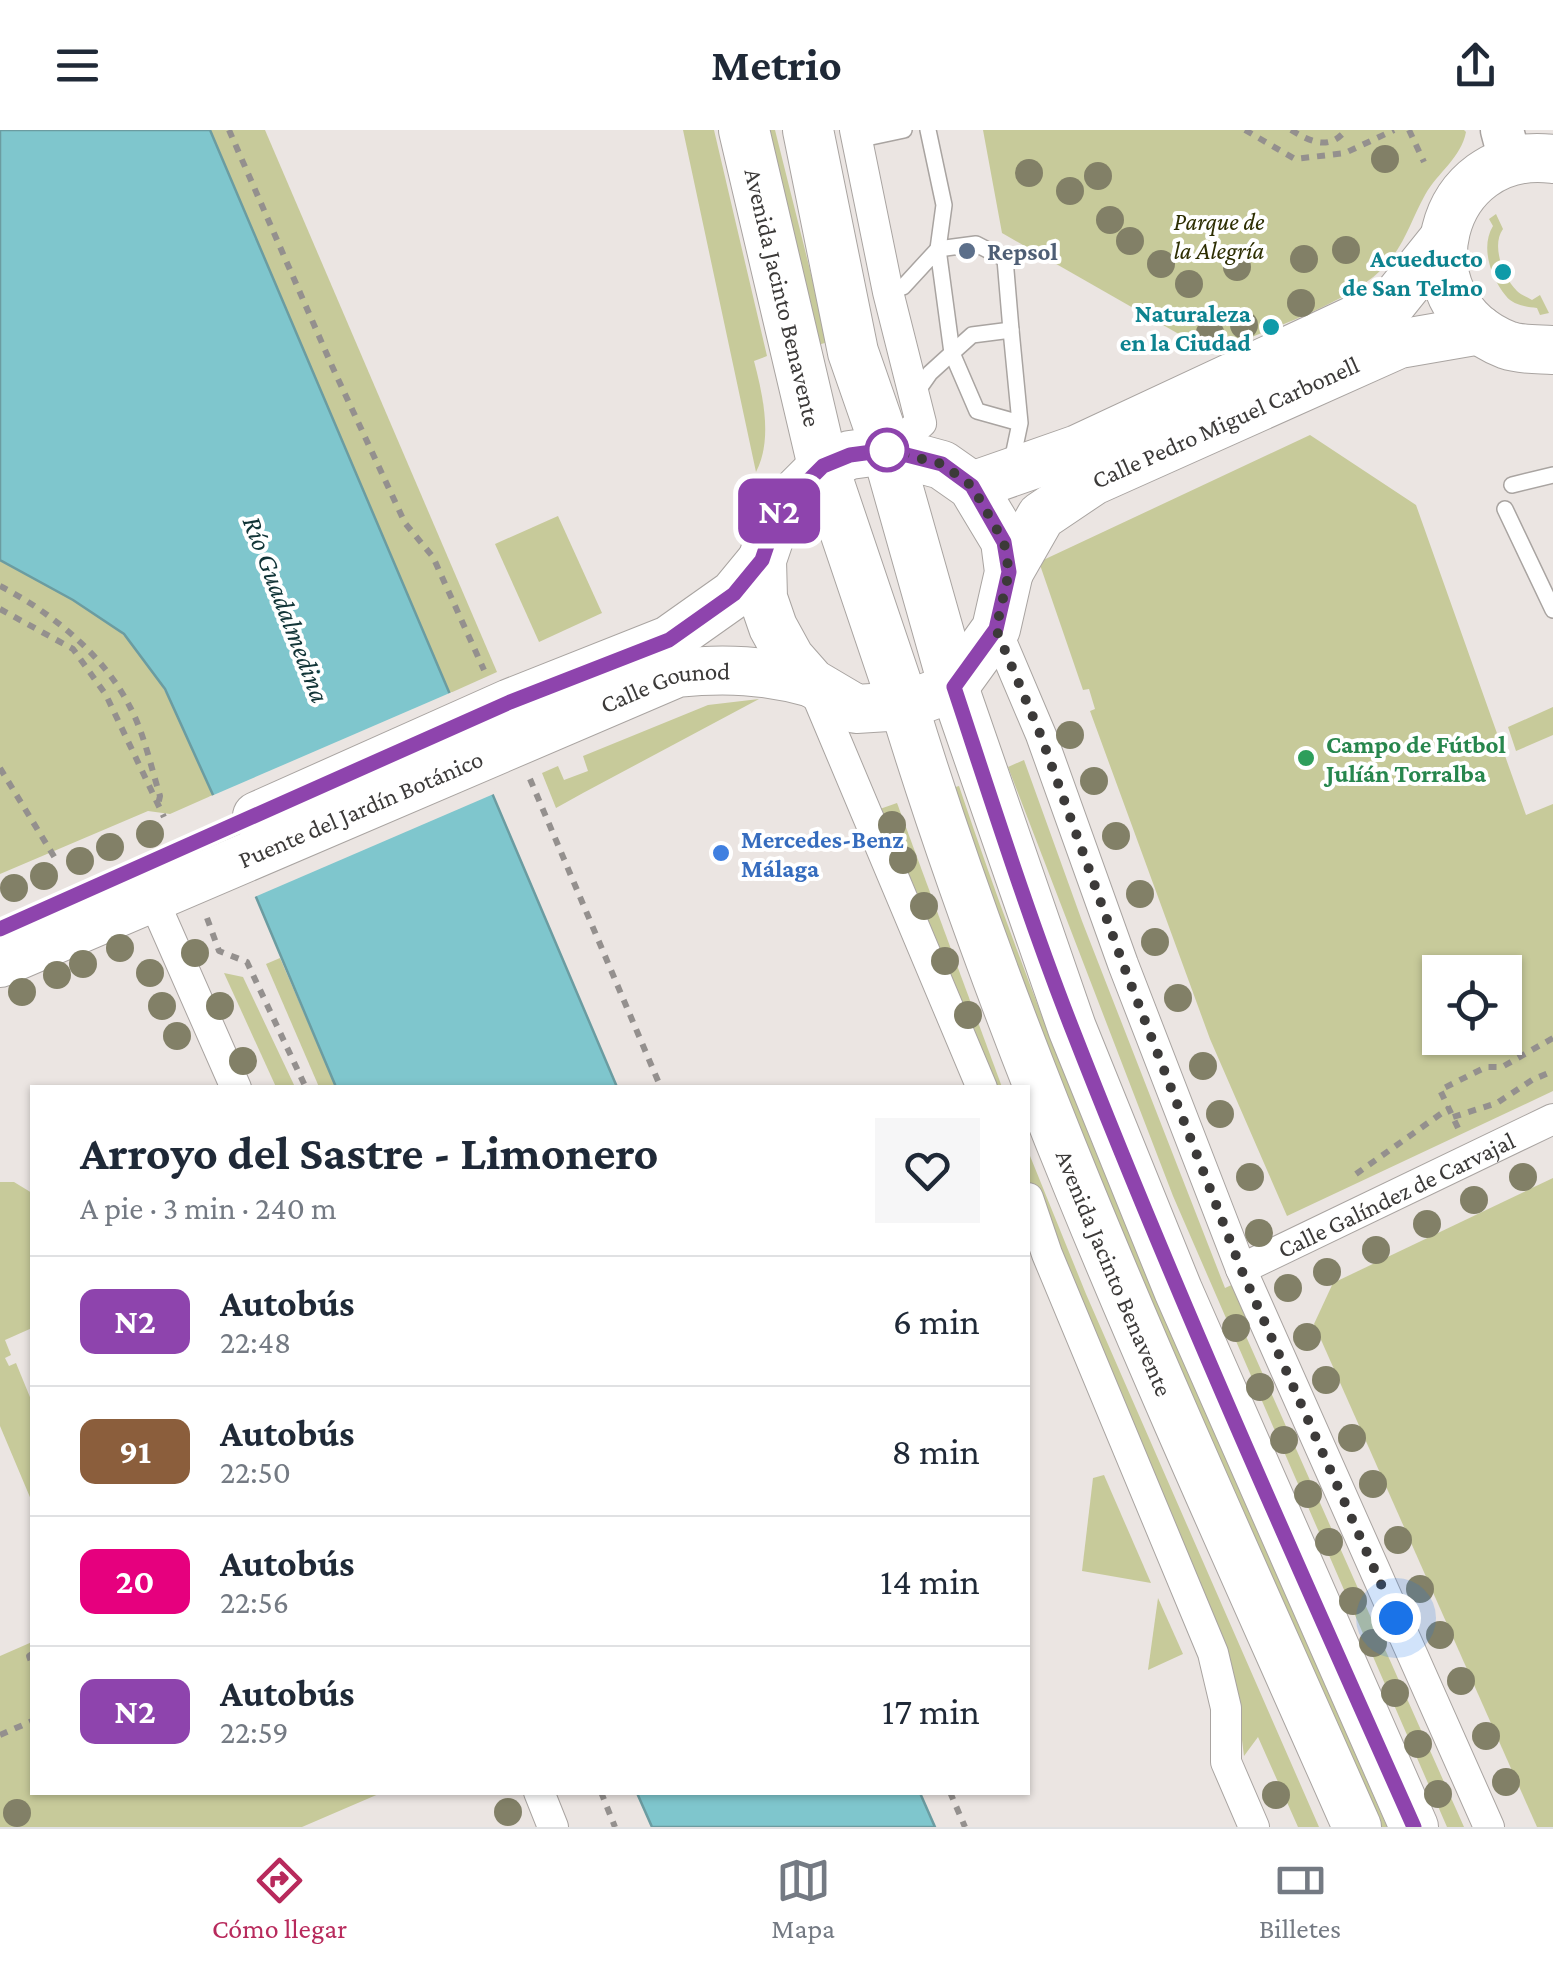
<!DOCTYPE html>
<html lang="es">
<head>
<meta charset="utf-8">
<style>
  :root { --surface:#fff; --page:#f6f6f7; --text:#1f2937; --muted:#747a83; --line:#e0e1e3; --accent:#b82a5c }
  body { margin:0; font-family:"Crimson Pro",serif; background:var(--page); color:var(--text); height:100vh; display:flex; flex-direction:column; font-size:38px; white-space:nowrap }
  * { box-sizing:border-box; margin:0 }
  p { font-size:32px; color:var(--muted) }
  .icon { flex:none; width:55px; height:55px; fill:none; stroke:currentColor; stroke-width:2; stroke-linecap:round; stroke-linejoin:round }
  .map { position:relative; flex:1; overflow:hidden }
  .sheet { position:absolute; left:30px; top:955px; width:1000px; height:710px; display:flex; flex-direction:column; background:var(--surface); border-radius:0px; box-shadow:0 2px 8px #0004 }
  .sheet>* { flex:none }
  .badge { padding:0 20px; border-radius:15px; font-size:35px; line-height:65px }
  .controls { position:absolute; left:1422px; top:825px; display:grid; gap:20px }
  .controls a { display:grid; place-items:center; width:100px; height:100px; border-radius:0px; background:var(--surface); box-shadow:0 2px 8px #0004; font-size:50px }
  .you { position:absolute; width:50px; height:50px; margin:-25px; border:8px solid #fff; border-radius:50%; background:#1a73e8; box-shadow:0 0 0 15px #1a73e833 }
  .map>.badge { position:absolute; translate:-50% -50%; box-shadow:0 0 0 5px #fff }
  .round { display:grid; place-items:center; flex:none; width:105px; height:105px; border-radius:0px; background:var(--page) }
  .head { display:flex; align-items:center; justify-content:space-between; height:170px; padding:0 50px }
  h1 { font-size:48px; font-weight:700; line-height:75px }
  ul { padding:0; list-style:none }
  li { display:flex; align-items:center; gap:30px; height:130px; padding:0 50px; border-top:2px solid var(--line) }
  li div { flex:1 }
  li b { display:block; font-size:38px }
  li em { font-style:normal }
  li .badge { min-width:110px; font-weight:700; text-align:center }
  header { display:flex; justify-content:space-between; align-items:center; height:130px; padding:0 50px; background:var(--surface); font-size:45px; font-weight:700 }
  .dock { display:flex; justify-content:space-around; align-items:center; height:140px; border-top:2px solid var(--line); background:var(--surface); font-size:28px; color:var(--muted) }
  .dock a { display:grid; justify-items:center; gap:5px }
  .dock .selected { color:var(--accent) }
  .map>svg:first-child { display:block }
  .green { fill:#c7ca9a; fill-rule:evenodd }
  .water { fill:#7fc6cd; stroke:#6b9ca1; stroke-width:2.5 }
  .pier { fill:#ebe5e2 }
  .lines { fill:none; stroke-linecap:round; stroke-linejoin:round }
  .service-casing { stroke:#a9a4a1; stroke-width:18 }
  .minor-casing { stroke:#a9a4a1; stroke-width:32 }
  .secondary-casing { stroke:#a9a4a1; stroke-width:45 }
  .primary-casing { stroke:#a9a4a1; stroke-width:50 }
  .trunk-casing { stroke:#a9a4a1; stroke-width:52 }
  .path { stroke:#94908e; stroke-width:6; stroke-dasharray:8 8; stroke-linecap:butt }
  .service { stroke:#fff; stroke-width:15 }
  .minor { stroke:#fff; stroke-width:30 }
  .secondary { stroke:#fff; stroke-width:42 }
  .primary { stroke:#fff; stroke-width:48 }
  .trunk { stroke:#fff; stroke-width:50 }
  .tree { fill:#828067 }
  .line-casing { stroke:#fff; stroke-width:22 }
  .line { stroke:#8e44ad; stroke-width:15 }
  .walk { stroke:#3c3a39; stroke-width:10; stroke-dasharray:0 18 }
  .service-dot { fill:#5c6f8a; stroke:#fff; stroke-width:4 }
  .culture-dot { fill:#0f9aa8; stroke:#fff; stroke-width:4 }
  .stop-dot { fill:#fff; stroke:#8e44ad; stroke-width:5 }
  .leisure-dot { fill:#2e9e5b; stroke:#fff; stroke-width:4 }
  .shop-dot { fill:#3f7fe0; stroke:#fff; stroke-width:4 }
  .labels { text-anchor:middle; stroke-width:8; stroke-linejoin:round; paint-order:stroke }
  .park-label { font-size:25px; font-style:italic; fill:#2d2e02; stroke:#fff }
  .service-label { font-size:25px; font-weight:bold; fill:#4e5e75; stroke:#fff; text-anchor:start }
  .culture-label { font-size:25px; font-weight:bold; fill:#0d838f; stroke:#fff; text-anchor:end }
  .street-label { font-size:25px; fill:#3c3a39; stroke:#fff }
  .leisure-label { font-size:25px; font-weight:bold; fill:#27864d; stroke:#fff; text-anchor:start }
  .shop-label { font-size:25px; font-weight:bold; fill:#366cbe; stroke:#fff; text-anchor:start }
  .water-label { font-size:28px; font-style:italic; fill:#113437; stroke:#fff }
</style>
</head>
<body>
<header><svg class="icon" aria-label="menu" viewBox="0 0 24 24"><path d="M4 6h16M4 12h16M4 18h16"/></svg>Metrio<svg class="icon" aria-label="share" viewBox="0 0 24 24"><path d="M12 15V3M7 8l5-5 5 5M5 13v7h14v-7"/></svg></header>
<div class="map">
<svg width="1553" height="1697" viewBox="0 0 1553 1697">
  <rect width="100%" height="100%" fill="#ebe5e2"/>
  <!-- green -->
  <g class="green">
    <polygon points="210,0 265,0 497,542 448,564"/>
    <path d="M683 0H714L767 226 754 231C763 265 773 310 756 342Z"/>
    <polygon points="764,0 775,0 828,212 818,215"/>
    <path d="M983 0H1464L1466 2C1461 28 1438 42 1425 65 1411 90 1404 117 1383 138 1350 173 1259 203 1212 223L1002 103Z"/>
    <path d="M1496 84 1503 99C1491 115 1503 147 1517 161 1521 165 1527 167 1532 170L1540 165 1549 183 1540 185 1537 178C1526 177 1513 175 1506 166 1491 148 1480 117 1493 96L1489 89Z"/>
    <path d="M1310 305 1416 375 1526 685 1553 674V961L1287 1086 1210 909 1090 581 1095 579 1089 559 1083 560 1039 432ZM1440 842H1505V908H1440Z"/>
    <polygon points="558,386 602,483 539,512 495,414"/>
    <path d="M0 430C41 452 86 473 121 503 162 537 191 617 213 665L170 684 148 681 0 744Z"/>
    <polygon points="759,569 583,663 556,678 542,643 558,636 564,650 588,641 583,626 708,575"/>
    <polygon points="1553,577 1553,605 1516,621 1508,597"/>
    <polygon points="1024,630 1082,791 1225,1158 1238,1152 1249,1188 1245,1204 1464,1697 1447,1697 1173,1066 1008,637"/>
    <path d="M959 656C1078 1011 1238 1353 1387 1697H1379L1112 1091 982 745 952 658Z"/>
    <polygon points="897,673 1002,957 991,957 877,680"/>
    <polygon points="280,828 336,957 319,957 266,834"/>
    <polygon points="224,843 243,847 295,957 276,957"/>
    <polygon points="1028,1021 1086,1164 1319,1697 1298,1697 1258,1607 1244,1626 1235,1554 1028,1048"/>
    <polygon points="1553,1048 1553,1697 1537,1697 1314,1194 1333,1153"/>
    <polygon points="0,1052 14,1052 32,1063 32,1198 5,1210 11,1225 5,1228 9,1236 16,1233 32,1272 32,1372 0,1296"/>
    <polygon points="1104,1345 1151,1453 1082,1441 1093,1348"/>
    <polygon points="1158,1468 1183,1524 1148,1540"/>
    <polygon points="32,1512 32,1662 381,1663 302,1697 0,1697 0,1526"/>
  </g>
  <!-- water -->
  <g class="water">
    <polygon points="0,0 210,0 617,957 336,957 213,665 165,559 124,504 73,470 0,430"/>
    <polygon points="637,1663 920,1663 935,1697 652,1697"/>
  </g>
  <!-- pier -->
  <polygon class="pier" points="452,562 496,663 250,769 209,667"/>
  <g class="lines">
    <!-- service casing -->
    <g class="service-casing">
      <g id="service">
        <polyline points="928,0 944,75 938,119 976,114 1005,129 1011,200"/>
        <polyline points="857,10 904,0"/>
        <polyline points="888,162 903,157 938,119 952,223 930,243 916,263"/>
        <polyline points="1012,331 1020,293 1011,200 972,205 952,223 977,281 1020,293"/>
        <polyline points="1512,355 1553,345"/>
        <polyline points="1505,379 1553,480"/>
      </g>
    </g>
    <!-- minor casing -->
    <g class="minor-casing">
      <g id="minor">
        <polyline points="855,0 888,162 921,293 887,320"/>
        <polyline points="996,499 1041,605 1123,834 1241,1139 1489,1697"/>
        <polyline points="813,556 982,958"/>
        <polyline points="152,767 236,958"/>
        <polyline points="1028,1068 1047,1124 1213,1523 1226,1578 1226,1632 1254,1697"/>
        <path id="s1" d="M1241 1139 1553 989"/>
        <polyline points="539,1662 553,1697"/>
      </g>
    </g>
    <!-- secondary casing -->
    <g class="secondary-casing">
      <polyline id="secondary" points="1502,0 1510,30"/>
    </g>
    <!-- primary casing -->
    <g class="primary-casing">
      <g id="primary">
        <path d="M1553 29C1438 14 1398 172 1507 215 1521 220 1539 219 1553 220"/>
        <polygon points="887,320 942,335 972,356 1005,411 1009,442 996,499 954,557 904,576 856,579 812,553 790,528 773,497 763,468 762,430 779,380 823,336 850,325"/>
        <polyline points="972,356 1078,319 1393,172 1442,111"/>
        <path id="s2" d="M1009 442 1041 386 1093 351 1399 214 1480 200"/>
        <polyline points="954,557 1072,898 1178,1160 1414,1697"/>
        <path id="s3" d="M904 576C1022 962 1195 1329 1357 1697"/>
        <polyline points="257,686 510,573 669,510 734,464 762,430"/>
        <path id="s4" d="M0 833 677 543C725 538 766 540 812 553"/>
      </g>
    </g>
    <!-- trunk casing -->
    <g class="trunk-casing">
      <g id="trunk">
        <path id="s5" d="M744 0 823 336 904 576"/>
        <polyline points="808,0 853,222 887,320 954,557"/>
      </g>
    </g>
    <!-- path -->
    <g class="path">
      <polyline points="229,0 332,236 405,393 433,427 484,540"/>
      <polyline points="1245,0 1295,29 1345,23 1394,0"/>
      <path d="M1291 0C1311 12 1329 21 1346 0"/>
      <polyline points="1409,0 1424,32"/>
      <path d="M0 456C51 482 104 525 130 577 144 603 151 637 160 666L158 675"/>
      <polyline points="0,479 73,519 106,565 164,687"/>
      <polyline points="0,638 58,733"/>
      <polyline points="530,649 661,958"/>
      <polyline points="207,788 219,821 247,832 306,958"/>
      <polyline points="1453,987 1497,973 1532,950 1553,941"/>
      <polyline points="1458,998 1440,960 1486,937 1502,937 1553,908"/>
      <polyline points="1356,1044 1449,978"/>
      <polyline points="32,1524 29,1526 32,1534"/>
      <polyline points="0,1605 32,1591"/>
      <polyline points="601,1662 615,1697"/>
      <polyline points="950,1662 965,1697"/>
    </g>
    <!-- service -->
    <use href="#service" class="service"/>
    <!-- minor -->
    <use href="#minor" class="minor"/>
    <!-- secondary -->
    <use href="#secondary" class="secondary"/>
    <!-- primary -->
    <use href="#primary" class="primary"/>
    <!-- trunk -->
    <use href="#trunk" class="trunk"/>
  </g>
  <!-- trees -->
  <g class="tree">
    <circle cx="1385" cy="29" r="14"/>
    <circle cx="1029" cy="43" r="14"/>
    <circle cx="1098" cy="46" r="14"/>
    <circle cx="1070" cy="61" r="14"/>
    <circle cx="1110" cy="90" r="14"/>
    <circle cx="1130" cy="111" r="14"/>
    <circle cx="1346" cy="120" r="14"/>
    <circle cx="1304" cy="129" r="14"/>
    <circle cx="1161" cy="134" r="14"/>
    <circle cx="1237" cy="137" r="14"/>
    <circle cx="1189" cy="154" r="14"/>
    <circle cx="1301" cy="173" r="14"/>
    <circle cx="1244" cy="195" r="14"/>
    <circle cx="1210" cy="203" r="14"/>
    <circle cx="1070" cy="605" r="14"/>
    <circle cx="1094" cy="651" r="14"/>
    <circle cx="892" cy="695" r="14"/>
    <circle cx="150" cy="704" r="14"/>
    <circle cx="1116" cy="706" r="14"/>
    <circle cx="110" cy="717" r="14"/>
    <circle cx="903" cy="730" r="14"/>
    <circle cx="80" cy="731" r="14"/>
    <circle cx="44" cy="746" r="14"/>
    <circle cx="14" cy="758" r="14"/>
    <circle cx="1140" cy="764" r="14"/>
    <circle cx="924" cy="776" r="14"/>
    <circle cx="1155" cy="812" r="14"/>
    <circle cx="120" cy="818" r="14"/>
    <circle cx="195" cy="823" r="14"/>
    <circle cx="945" cy="831" r="14"/>
    <circle cx="83" cy="834" r="14"/>
    <circle cx="150" cy="843" r="14"/>
    <circle cx="57" cy="845" r="14"/>
    <circle cx="22" cy="862" r="14"/>
    <circle cx="1178" cy="868" r="14"/>
    <circle cx="162" cy="876" r="14"/>
    <circle cx="220" cy="876" r="14"/>
    <circle cx="968" cy="885" r="14"/>
    <circle cx="177" cy="906" r="14"/>
    <circle cx="243" cy="931" r="14"/>
    <circle cx="1203" cy="936" r="14"/>
    <circle cx="1220" cy="984" r="14"/>
    <circle cx="1250" cy="1047" r="14"/>
    <circle cx="1523" cy="1047" r="14"/>
    <circle cx="1474" cy="1070" r="14"/>
    <circle cx="1427" cy="1094" r="14"/>
    <circle cx="1259" cy="1103" r="14"/>
    <circle cx="1376" cy="1120" r="14"/>
    <circle cx="1327" cy="1142" r="14"/>
    <circle cx="1288" cy="1158" r="14"/>
    <circle cx="1236" cy="1198" r="14"/>
    <circle cx="1307" cy="1207" r="14"/>
    <circle cx="1326" cy="1250" r="14"/>
    <circle cx="1260" cy="1257" r="14"/>
    <circle cx="1352" cy="1308" r="14"/>
    <circle cx="1284" cy="1310" r="14"/>
    <circle cx="1373" cy="1354" r="14"/>
    <circle cx="1308" cy="1364" r="14"/>
    <circle cx="1398" cy="1410" r="14"/>
    <circle cx="1329" cy="1412" r="14"/>
    <circle cx="1420" cy="1459" r="14"/>
    <circle cx="1353" cy="1471" r="14"/>
    <circle cx="1440" cy="1505" r="14"/>
    <circle cx="1373" cy="1513" r="14"/>
    <circle cx="1461" cy="1551" r="14"/>
    <circle cx="1395" cy="1563" r="14"/>
    <circle cx="1486" cy="1606" r="14"/>
    <circle cx="1418" cy="1614" r="14"/>
    <circle cx="1506" cy="1652" r="14"/>
    <circle cx="1438" cy="1664" r="14"/>
    <circle cx="1276" cy="1665" r="14"/>
    <circle cx="508" cy="1682" r="14"/>
    <circle cx="17" cy="1683" r="14"/>
  </g>
  <g class="lines">
    <!-- line casing -->
    <g class="line-casing">
      <path id="line" d="M0 799 510 572 669 510 734 464 762 430 779 380 823 336 850 325 887 320 942 334 972 356 1004 412 1009 442 996 499 954 557C992 672 1029 789 1073 901 1178 1170 1297 1434 1414 1697"/>
    </g>
    <!-- line -->
    <use href="#line" class="line"/>
    <!-- walk -->
    <polyline class="walk" points="887,320 942,334 972,356 1004,412 1009,442 996,499 1041,606 1123,834 1241,1139 1396,1488"/>
  </g>
  <!-- markers -->
  <circle class="service-dot" cx="967" cy="121" r="10"/>
  <g class="culture-dot">
    <circle cx="1503" cy="142" r="10"/>
    <circle cx="1271" cy="197" r="10"/>
  </g>
  <circle class="stop-dot" cx="887" cy="320" r="20"/>
  <circle class="leisure-dot" cx="1306" cy="628" r="10"/>
  <circle class="shop-dot" cx="721" cy="723" r="10"/>
  <g class="labels">
    <!-- park labels -->
    <g class="park-label">
      <text x="1219" y="100">Parque de<tspan x="1219" dy="29">la Alegría</tspan></text>
    </g>
    <!-- service labels -->
    <g class="service-label">
      <text x="987" y="130">Repsol</text>
    </g>
    <!-- culture labels -->
    <g class="culture-label">
      <text x="1483" y="137">Acueducto<tspan x="1483" dy="29">de San Telmo</tspan></text>
      <text x="1251" y="192">Naturaleza<tspan x="1251" dy="29">en la Ciudad</tspan></text>
    </g>
    <!-- street labels -->
    <g class="street-label">
      <text dy="9" stroke="none"><textPath href="#s5" startOffset="172">Avenida Jacinto Benavente</textPath></text>
      <text dy="9" stroke="none"><textPath href="#s2" startOffset="272">Calle Pedro Miguel Carbonell</textPath></text>
      <text dy="9" stroke="none"><textPath href="#s4" startOffset="722">Calle Gounod</textPath></text>
      <text dy="9" stroke="none"><textPath href="#s4" startOffset="392">Puente del Jardín Botánico</textPath></text>
      <text dy="9" stroke="none"><textPath href="#s1" startOffset="172">Calle Galíndez de Carvajal</textPath></text>
      <text dy="9" stroke="none"><textPath href="#s3" startOffset="605">Avenida Jacinto Benavente</textPath></text>
    </g>
    <!-- leisure labels -->
    <g class="leisure-label">
      <text x="1326" y="623">Campo de Fútbol<tspan x="1326" dy="29">Julíán Torralba</tspan></text>
    </g>
    <!-- shop labels -->
    <g class="shop-label">
      <text x="741" y="718">Mercedes-Benz<tspan x="741" dy="29">Málaga</tspan></text>
    </g>
    <!-- water labels -->
    <g class="water-label">
      <text transform="translate(287 479) rotate(69)" y="10">Río Guadalmedina</text>
    </g>
  </g>
</svg>
<div class="controls">
<a><svg class="icon" aria-label="locate" viewBox="0 0 24 24"><circle cx="12" cy="12" r="6"/><path d="M12 2v4M12 18v4M2 12h4M18 12h4"/></svg></a>
</div>
<div class="you" style="left:1396px;top:1488px"></div>
<b class="badge" style="left:779px;top:381px;background:#8e44ad;color:#fff">N2</b>
<section class="sheet">
<div class="head"><div><h1>Arroyo del Sastre - Limonero</h1><p>A pie · 3 min · 240 m</p></div><a class="round"><svg class="icon" aria-label="heart" viewBox="0 0 24 24"><path d="M12 20l-8-8c-3-5 5-10 8-4 3-6 11-1 8 4z"/></svg></a></div>
<ul>
<li><span class="badge" style="background:#8e44ad;color:#fff">N2</span><div><b>Autobús</b><p>22:48</p></div><em>6 min</em></li>
<li><span class="badge" style="background:#8b5e3c;color:#fff">91</span><div><b>Autobús</b><p>22:50</p></div><em>8 min</em></li>
<li><span class="badge" style="background:#e6007e;color:#fff">20</span><div><b>Autobús</b><p>22:56</p></div><em>14 min</em></li>
<li><span class="badge" style="background:#8e44ad;color:#fff">N2</span><div><b>Autobús</b><p>22:59</p></div><em>17 min</em></li>
</ul>
</section>
</div>
<nav class="dock">
<a class="selected"><svg class="icon" aria-label="directions" viewBox="0 0 24 24"><path d="M12 3l9 9-9 9-9-9zM9 14v-3h6M13 9l2 2-2 2"/></svg>Cómo llegar</a>
<a><svg class="icon" aria-label="map" viewBox="0 0 24 24"><path d="M3 6l6-2 6 2 6-2v14l-6 2-6-2-6 2zM9 4v14M15 6v14"/></svg>Mapa</a>
<a><svg class="icon" aria-label="tickets" viewBox="0 0 24 24"><path d="M3 7h18v10H3zM15 7v10"/></svg>Billetes</a>
</nav>
</body>
</html>
